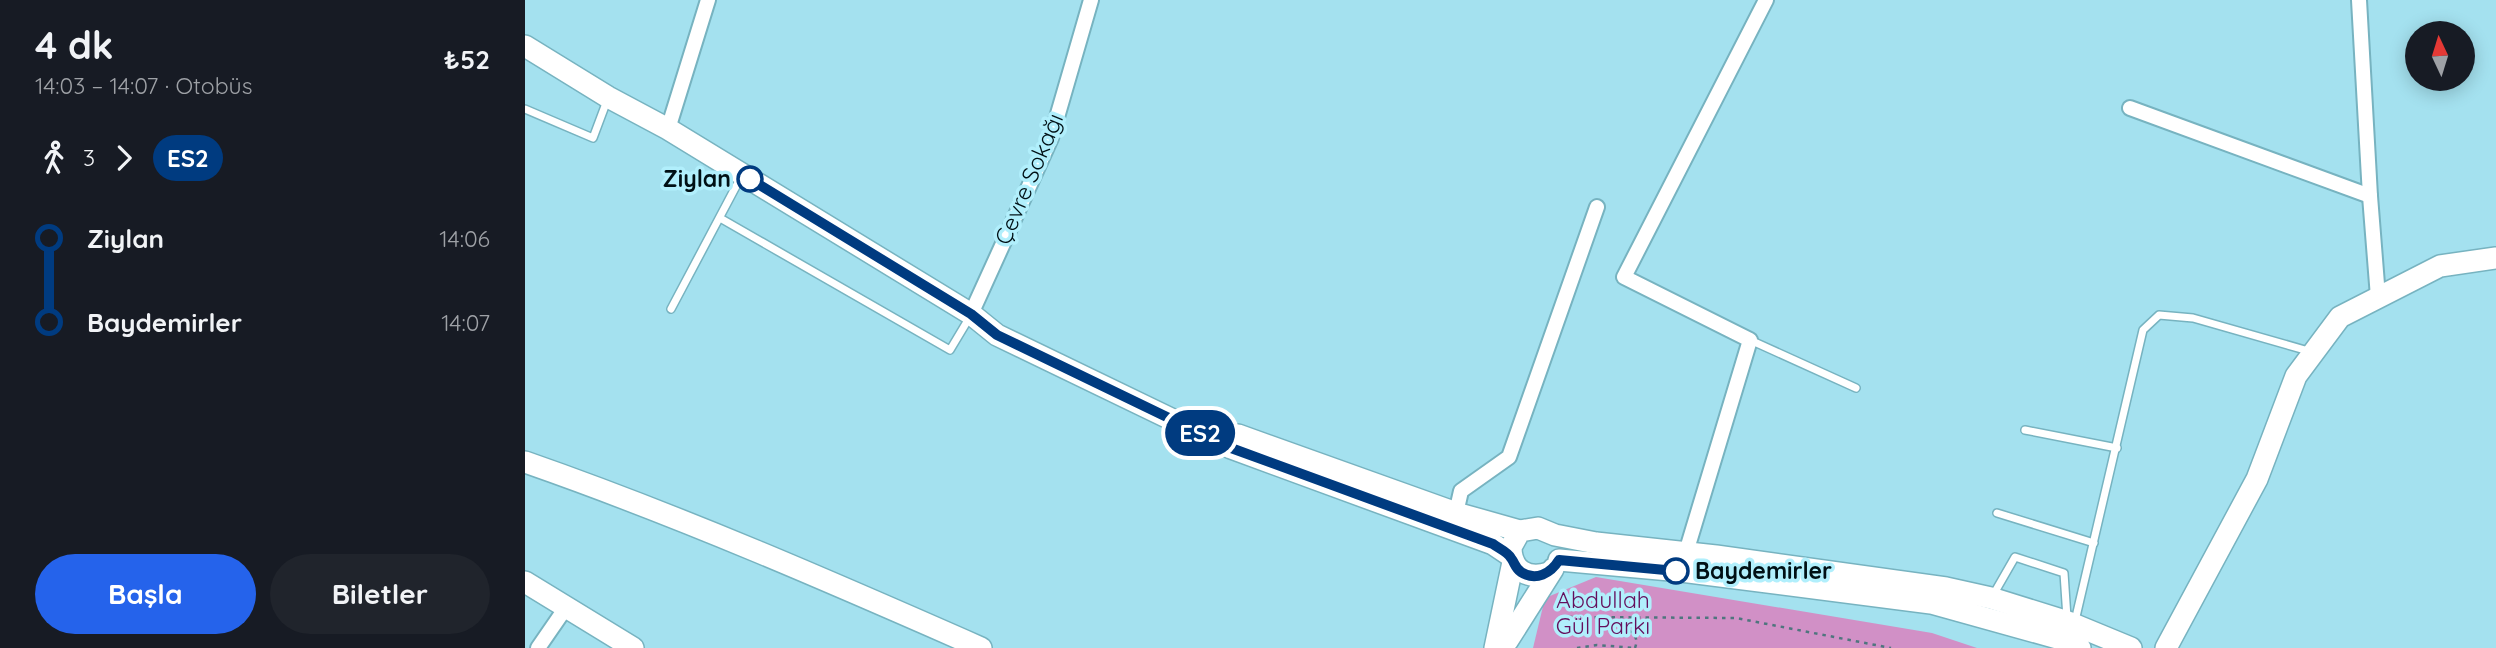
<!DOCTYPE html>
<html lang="tr">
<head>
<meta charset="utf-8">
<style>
  :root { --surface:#171b24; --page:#20242c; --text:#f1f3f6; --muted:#9ea1a6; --accent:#2563eb }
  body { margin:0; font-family:Quicksand,sans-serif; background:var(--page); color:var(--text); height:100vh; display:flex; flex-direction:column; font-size:26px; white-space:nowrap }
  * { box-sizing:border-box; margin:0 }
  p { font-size:23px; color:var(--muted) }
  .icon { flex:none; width:38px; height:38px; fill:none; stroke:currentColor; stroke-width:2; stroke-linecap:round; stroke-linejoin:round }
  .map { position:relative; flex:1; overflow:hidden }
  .drawer { display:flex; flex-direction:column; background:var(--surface); width:525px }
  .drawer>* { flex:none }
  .badge { padding:0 14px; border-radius:23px; font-size:24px; line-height:46px }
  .needle { width:46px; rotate:356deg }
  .controls { position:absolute; left:1880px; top:21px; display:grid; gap:14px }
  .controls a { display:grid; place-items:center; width:70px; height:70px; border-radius:50%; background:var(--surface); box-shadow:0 4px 18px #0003; font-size:35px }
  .map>.badge { position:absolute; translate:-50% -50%; box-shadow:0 0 0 4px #fff }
  .legs { display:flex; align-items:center; gap:10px; height:77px; padding:0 35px; font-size:23px }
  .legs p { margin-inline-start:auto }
  .head { display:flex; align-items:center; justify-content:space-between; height:119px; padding:0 35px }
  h1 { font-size:38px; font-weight:700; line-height:52px }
  .action { display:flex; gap:14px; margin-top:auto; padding:14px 35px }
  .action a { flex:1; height:80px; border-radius:42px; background:var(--accent); color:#fff; font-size:28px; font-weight:700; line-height:80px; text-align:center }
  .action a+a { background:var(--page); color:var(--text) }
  ul { padding:0 35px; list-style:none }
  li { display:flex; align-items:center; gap:24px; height:84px; font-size:26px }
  li i { display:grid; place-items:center; width:10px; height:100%; margin:0 9px; background:currentColor }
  li i::after { content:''; width:18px; height:18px; margin:-9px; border:5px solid; border-radius:50%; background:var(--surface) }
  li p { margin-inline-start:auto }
  li:first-child i { background:linear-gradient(#0000 50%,currentColor 0) }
  li:last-child i { background:linear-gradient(currentColor 50%,#0000 0) }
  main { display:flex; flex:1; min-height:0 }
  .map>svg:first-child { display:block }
  .green { fill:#d190c6 }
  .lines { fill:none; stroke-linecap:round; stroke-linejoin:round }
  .lane-casing { stroke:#77b3c0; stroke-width:10 }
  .street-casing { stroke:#77b3c0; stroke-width:18 }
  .secondary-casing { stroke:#77b3c0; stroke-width:24 }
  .path { stroke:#4f757e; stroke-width:2.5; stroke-dasharray:3.5 5; stroke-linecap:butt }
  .lane { stroke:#fff; stroke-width:7 }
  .street { stroke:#fff; stroke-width:14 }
  .secondary { stroke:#fff; stroke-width:21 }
  .line-1-casing { stroke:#fff; stroke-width:16 }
  .line-1 { stroke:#003b80; stroke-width:10 }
  .stop-1-dot { fill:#fff; stroke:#003b80; stroke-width:3.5 }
  .labels { text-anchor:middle; stroke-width:7; stroke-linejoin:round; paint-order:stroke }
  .stop-label { font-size:23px; font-weight:bold; fill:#001015; stroke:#b1effc; text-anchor:end }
  .street-label { font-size:23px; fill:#001015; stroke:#b1effc }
  .park-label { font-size:23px; fill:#650e5c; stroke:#b1effc }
</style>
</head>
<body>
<main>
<section class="drawer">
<div class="head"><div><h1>4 dk</h1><p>14:03 – 14:07 · Otobüs</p></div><b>₺52</b></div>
<div class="legs"><svg class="icon" aria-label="walk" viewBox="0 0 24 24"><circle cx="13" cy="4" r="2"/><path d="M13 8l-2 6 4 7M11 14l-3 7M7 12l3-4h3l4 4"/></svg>3<svg class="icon" aria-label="forward" viewBox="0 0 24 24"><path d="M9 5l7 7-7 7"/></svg><b class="badge" style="background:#003b80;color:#fff">ES2</b></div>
<ul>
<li><i style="color:#003b80"></i><b>Ziylan</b><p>14:06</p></li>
<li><i style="color:#003b80"></i><b>Baydemirler</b><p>14:07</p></li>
</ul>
<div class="action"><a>Başla</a><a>Biletler</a></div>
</section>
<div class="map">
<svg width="1971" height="648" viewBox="0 0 1971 648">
  <rect width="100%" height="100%" fill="#a4e1ef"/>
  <!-- green -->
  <polygon class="green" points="1071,577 1407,633 1452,648 1008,648 1020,598"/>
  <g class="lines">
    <!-- lane casing -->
    <g class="lane-casing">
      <g id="lane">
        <polyline points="0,109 68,138 83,98"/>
        <polyline points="195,218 425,350 446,315"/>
        <polyline points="146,309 217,175"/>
        <polyline points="1225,340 1331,388"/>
        <polyline points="1500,430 1592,448"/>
        <polyline points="1472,513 1569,543"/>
        <polyline points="1467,597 1490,557 1539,573 1542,618"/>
        <polyline points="1550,621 1618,330 1634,315 1668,318 1787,352"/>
      </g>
    </g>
    <!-- street casing -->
    <g class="street-casing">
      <g id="street">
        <polyline points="1834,0 1845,196 1853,297"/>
        <polyline points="1605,108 1845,196"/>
        <polyline points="143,129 183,0"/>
        <polyline points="446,314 526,138 566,0"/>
        <polyline points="931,513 936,491 984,457 1072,207"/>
        <polyline points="1159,559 1225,340 1099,277 1241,0"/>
        <polyline points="13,648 42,606"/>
      </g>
    </g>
    <!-- secondary casing -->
    <g class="secondary-casing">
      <g id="secondary">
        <polyline points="0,46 83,97 143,129 446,314 472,335 706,448 968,544 986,556"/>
        <polyline points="713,435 931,513 995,531"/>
        <path d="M0 462C155 516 306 582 456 648"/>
        <polyline points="1034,560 1156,571 1406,603 1536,639 1555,648"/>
        <path d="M1024 573C1002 580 986 570 986 547L995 531 1013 528 1030 535 1071 543 1191 556 1421 588 1466 598 1543 622 1606 648"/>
        <polyline points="0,582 108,648"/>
        <polyline points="970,648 988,562"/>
        <polyline points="976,648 983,640 1028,569"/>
        <polyline points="1641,648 1732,479 1771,376 1815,317 1915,266 1971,258"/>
      </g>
    </g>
    <!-- path -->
    <g class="path">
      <polyline points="1044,617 1211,618 1366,648"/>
      <polyline points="1052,648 1072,645 1110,648"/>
      <path d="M1110 648C1115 635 1105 630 1094 626L1098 623 1111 625 1113 622 1112 617"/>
    </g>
    <!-- lane -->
    <use href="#lane" class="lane"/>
    <!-- street -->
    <use href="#street" class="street"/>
    <!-- secondary -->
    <use href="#secondary" class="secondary"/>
  </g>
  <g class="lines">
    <!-- line-1 casing -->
    <g class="line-1-casing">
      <path id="line-1" d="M225 179 446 314 472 335 706 448 968 544C973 548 983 552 986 558 990 563 990 568 996 572 1011 582 1026 573 1034 560L1151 571"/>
    </g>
    <!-- line-1 -->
    <use href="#line-1" class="line-1"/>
  </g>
  <!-- markers -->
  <g class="stop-1-dot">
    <circle cx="225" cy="179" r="12"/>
    <circle cx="1151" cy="571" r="12"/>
  </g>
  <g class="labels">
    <!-- stop labels -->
    <g class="stop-label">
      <text x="206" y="187">Ziylan</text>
      <text x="1170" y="579" text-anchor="start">Baydemirler</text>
    </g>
    <!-- street labels -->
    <g class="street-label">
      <text transform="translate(504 179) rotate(-67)" y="8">Çevre Sokağı</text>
    </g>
    <!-- park labels -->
    <g class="park-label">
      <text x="1078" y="608">Abdullah<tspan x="1078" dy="26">Gül Parkı</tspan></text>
    </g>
  </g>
</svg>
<div class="controls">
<a><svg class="needle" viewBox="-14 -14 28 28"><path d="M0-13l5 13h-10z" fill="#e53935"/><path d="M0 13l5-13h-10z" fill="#9ea1a6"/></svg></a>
</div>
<b class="badge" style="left:675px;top:433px;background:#003b80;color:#fff">ES2</b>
</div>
</main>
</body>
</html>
